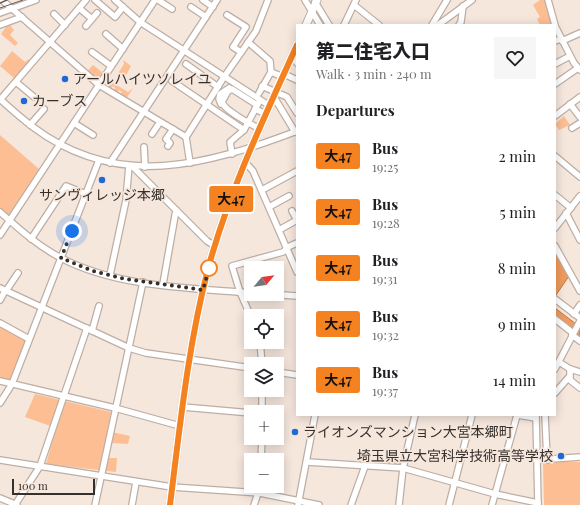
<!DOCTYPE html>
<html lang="en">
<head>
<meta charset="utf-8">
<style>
  :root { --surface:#fff; --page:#f6f6f6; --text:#202124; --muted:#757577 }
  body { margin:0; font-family:"Playfair Display","Noto Sans JP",serif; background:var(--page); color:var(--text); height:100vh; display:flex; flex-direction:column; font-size:15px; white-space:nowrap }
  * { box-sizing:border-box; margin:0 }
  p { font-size:13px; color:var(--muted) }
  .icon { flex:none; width:22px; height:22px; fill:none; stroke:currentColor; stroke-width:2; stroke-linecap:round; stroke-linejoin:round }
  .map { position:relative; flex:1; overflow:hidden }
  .side { position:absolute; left:296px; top:24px; width:260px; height:392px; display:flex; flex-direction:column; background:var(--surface); border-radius:0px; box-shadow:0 2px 10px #0003 }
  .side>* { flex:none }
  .badge { padding:0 8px; border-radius:3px; font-size:14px; line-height:26px }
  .needle { width:26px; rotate:61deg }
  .tools { position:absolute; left:244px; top:261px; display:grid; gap:8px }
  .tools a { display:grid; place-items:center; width:40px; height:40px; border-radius:0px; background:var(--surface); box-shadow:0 2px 10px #0003; font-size:20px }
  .scale { position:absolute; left:12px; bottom:10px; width:83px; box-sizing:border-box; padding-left:4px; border:2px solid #36302d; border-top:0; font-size:11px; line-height:14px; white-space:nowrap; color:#36302d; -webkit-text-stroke:3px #f6e7dd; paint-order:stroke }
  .you { position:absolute; width:20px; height:20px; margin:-10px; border:3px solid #fff; border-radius:50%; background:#1a73e8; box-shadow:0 0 0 6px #1a73e833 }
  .map>.badge { position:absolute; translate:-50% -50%; box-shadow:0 0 0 2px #fff }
  h2 { padding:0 20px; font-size:15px; line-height:36px }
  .round { display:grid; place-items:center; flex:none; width:42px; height:42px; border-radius:0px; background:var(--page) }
  .headline { display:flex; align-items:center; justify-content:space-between; height:68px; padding:0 20px }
  h1 { font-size:19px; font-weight:800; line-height:30px }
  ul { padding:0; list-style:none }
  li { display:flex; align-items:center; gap:12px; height:56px; padding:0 20px }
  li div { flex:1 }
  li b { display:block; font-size:15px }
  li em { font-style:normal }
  li .badge { min-width:44px; font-weight:700; text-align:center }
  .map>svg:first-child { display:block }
  .green { fill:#febe93 }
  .water { fill:#f09a5c; stroke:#b87a4e }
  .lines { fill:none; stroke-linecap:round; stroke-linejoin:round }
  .minor-casing { stroke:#bdaea5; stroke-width:8 }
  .major-casing { stroke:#bdaea5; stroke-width:9 }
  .minor { stroke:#fff; stroke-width:5.5 }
  .major { stroke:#fff; stroke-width:7 }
  .tram { stroke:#655c58; stroke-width:1 }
  .rail { stroke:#655c58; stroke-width:1.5 }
  .line-casing { stroke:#fff; stroke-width:9 }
  .line { stroke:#f58220; stroke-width:6 }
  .walk { stroke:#36302d; stroke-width:4; stroke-dasharray:0 7.2 }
  .poi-dot { fill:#1f69d4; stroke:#f6e7dd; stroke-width:1.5 }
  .stop-dot { fill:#fff; stroke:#f58220; stroke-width:2 }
  .labels { text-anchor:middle; stroke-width:3.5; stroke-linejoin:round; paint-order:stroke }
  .poi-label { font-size:14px; fill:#36302d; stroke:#f6e7dd; text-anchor:start }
</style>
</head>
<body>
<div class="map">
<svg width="580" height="505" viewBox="0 0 580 505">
  <rect width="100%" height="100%" fill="#f6e7dd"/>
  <!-- green -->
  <g class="green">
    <polygon points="540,0 546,0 552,25 540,25 537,19 540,17 533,5"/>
    <polygon points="11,23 10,25 14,30 10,35 18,43 15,46 1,34 8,24"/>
    <polygon points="12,51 25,62 29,59 30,62 15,79 0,66"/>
    <polygon points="123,60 131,66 124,79 117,75 124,64"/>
    <polygon points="93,65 102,72 106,69 97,80 87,71"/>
    <polygon points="107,79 128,92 133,88 126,99 120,95 122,92 119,90 117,93 113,91 115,88 113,86 110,89 105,86"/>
    <polygon points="564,116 570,125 559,130 555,124"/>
    <polygon points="0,135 39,169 8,217 0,210"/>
    <polygon points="0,325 27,339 11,381 0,378"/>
    <polygon points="35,394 111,412 107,431 130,436 128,444 111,443 109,458 117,458 116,472 46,464 56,428 25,417"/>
    <polygon points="387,454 402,459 401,464 398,467 383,465"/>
    <polygon points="543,462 580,462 580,505 544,505"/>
  </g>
  <!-- water -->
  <g class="water">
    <polygon points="555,247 569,276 556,295 555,294"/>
    <polygon points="555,308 580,327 580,337 555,317"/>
  </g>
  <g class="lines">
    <!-- minor casing -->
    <g class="minor-casing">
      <g id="minor">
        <polyline points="2,0 99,85 186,137"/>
        <polyline points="95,0 115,17 123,7"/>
        <polyline points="115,0 140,22 270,106"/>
        <polyline points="158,0 172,9"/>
        <polyline points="203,0 213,7"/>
        <polyline points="305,0 320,25"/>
        <polyline points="548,0 555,25"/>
        <polyline points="315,2 329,25"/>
        <polyline points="354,5 379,25"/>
        <polyline points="191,7 206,17"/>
        <polyline points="79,8 92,19"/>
        <polyline points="0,13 36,0"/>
        <polyline points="54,14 65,25"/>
        <polyline points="227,15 246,27 233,47 241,52"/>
        <polyline points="0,25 22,17"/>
        <polyline points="344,25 356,0"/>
        <polyline points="432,25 447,0"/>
        <polyline points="438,25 472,0"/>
        <polyline points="459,25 461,22 463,6"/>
        <polyline points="86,26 97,13"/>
        <polyline points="555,26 574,63 580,70"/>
        <polyline points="106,34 123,49"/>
        <polyline points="555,41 561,39"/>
        <polyline points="562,41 580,33"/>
        <polyline points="248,42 270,61 271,72 259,93"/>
        <polyline points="92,52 111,66"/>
        <polyline points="292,55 297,63"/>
        <polyline points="186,64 218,87"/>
        <polyline points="555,64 570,56"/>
        <polyline points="271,72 283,77"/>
        <polyline points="284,74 297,80"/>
        <polyline points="172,81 244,130"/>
        <polyline points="16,82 34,97"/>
        <polyline points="555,84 578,68"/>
        <polyline points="262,86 287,97 297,113"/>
        <polyline points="274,97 295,132"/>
        <path d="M0 99C11 109 21 118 33 127 118 191 207 165 297 131"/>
        <polyline points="0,100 86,0"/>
        <polyline points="221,104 219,99 220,94 229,88"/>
        <polyline points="570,104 580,117"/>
        <path d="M257 105 232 89 228 91 222 102C224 110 252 125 260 129"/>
        <polyline points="255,109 266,114"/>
        <polyline points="555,116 580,97"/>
        <polyline points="74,123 93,135"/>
        <polyline points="30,125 44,109"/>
        <polyline points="572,128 580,123"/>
        <polyline points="152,134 160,122"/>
        <polyline points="168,146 170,143 166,139 173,129"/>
        <polyline points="144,147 145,167"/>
        <polyline points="232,154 230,142 244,130 259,102"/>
        <polyline points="555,156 580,177"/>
        <polyline points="245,162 253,171 297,272"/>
        <polyline points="110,163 217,0"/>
        <polyline points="190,163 186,137 224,77 256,31 268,0"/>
        <polyline points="133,167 207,241 215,246"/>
        <polyline points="262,190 297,171"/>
        <polyline points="555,195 571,208"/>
        <polyline points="269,207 289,196"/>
        <path d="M0 212C19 229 38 246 61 258 116 287 190 288 251 293"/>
        <polyline points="566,213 580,240"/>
        <polyline points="555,228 580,196"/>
        <polyline points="279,230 297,220 292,211"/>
        <polyline points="0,235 155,0"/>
        <polyline points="31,239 66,186 86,194"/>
        <polyline points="555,246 580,291"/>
        <polyline points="110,275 126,200 129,166"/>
        <polyline points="163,284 176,210"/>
        <polyline points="0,288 129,348 146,353 251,368"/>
        <polyline points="6,291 18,273"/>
        <polyline points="268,294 297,296"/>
        <polyline points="555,299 580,318"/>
        <polyline points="0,300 5,291"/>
        <polyline points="574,314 580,305"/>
        <polyline points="251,317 240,292 232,266 283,252 290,246 297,243"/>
        <polyline points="555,319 573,333"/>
        <polyline points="0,323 29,339"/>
        <polyline points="92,331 99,306"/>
        <polyline points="572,335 580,341"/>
        <polyline points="260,342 262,364"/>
        <polyline points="559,362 570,369 580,372"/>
        <polyline points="555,369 580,321"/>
        <polyline points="570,369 570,380 580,388"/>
        <polyline points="277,372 297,375"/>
        <polyline points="0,381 115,408 180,426"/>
        <polyline points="555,393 569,377"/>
        <polyline points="0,403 12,384 99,160"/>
        <polyline points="183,407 251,413"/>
        <polyline points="262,412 262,390"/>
        <polyline points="518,415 536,418"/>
        <polyline points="536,415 538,505"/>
        <polyline points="545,415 547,460"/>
        <polyline points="0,460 172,487 260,493 319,505"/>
        <polyline points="261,460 262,438"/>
        <polyline points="537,460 580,457"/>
        <polyline points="307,462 403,468 495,494 538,503"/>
        <polyline points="260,486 260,493"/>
        <polyline points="0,498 17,505"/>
        <polyline points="15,505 40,466 87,328"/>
        <polyline points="95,505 143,282"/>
        <polyline points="132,505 136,482"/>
        <polyline points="254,505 258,493"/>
        <polyline points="298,505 315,415"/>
        <polyline points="351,505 365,466"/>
        <polyline points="399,505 403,468 415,415"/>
        <polyline points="449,505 472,415"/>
        <polyline points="492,505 517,415"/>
      </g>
    </g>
    <!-- major casing -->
    <g class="major-casing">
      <g id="major">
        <polyline points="306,25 317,0"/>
        <path d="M170 505C180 426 188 346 208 269 229 191 264 118 297 45"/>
      </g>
    </g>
    <!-- minor -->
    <use href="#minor" class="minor"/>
    <!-- major -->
    <use href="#major" class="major"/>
    <!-- tram -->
    <polyline class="tram" points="0,8 23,0"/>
    <!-- rail -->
    <polyline class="rail" points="0,3 7,0"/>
  </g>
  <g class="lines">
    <!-- line casing -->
    <g class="line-casing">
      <path id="line" d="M170 505C180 426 188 346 208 269 229 191 264 118 297 45"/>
    </g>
    <!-- line -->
    <use href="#line" class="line"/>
    <!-- walk -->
    <polyline class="walk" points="72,231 61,258 93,271 125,279 203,290 209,268"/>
  </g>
  <!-- markers -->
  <g class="poi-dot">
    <circle cx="65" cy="79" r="4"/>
    <circle cx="24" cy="101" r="4"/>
    <circle cx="102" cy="180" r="4"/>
    <circle cx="295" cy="432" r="4"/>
    <circle cx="561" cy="456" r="4"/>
  </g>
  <circle class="stop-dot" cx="209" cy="268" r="8"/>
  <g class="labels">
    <!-- poi labels -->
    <g class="poi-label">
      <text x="73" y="84">アールハイツソレイユ</text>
      <text x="32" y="106">カーブス</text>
      <text x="102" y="200" text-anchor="middle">サンヴィレッジ本郷</text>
      <text x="303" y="437">ライオンズマンション大宮本郷町</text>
      <text x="553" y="461" text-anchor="end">埼玉県立大宮科学技術高等学校</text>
    </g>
  </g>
</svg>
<div class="tools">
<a><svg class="needle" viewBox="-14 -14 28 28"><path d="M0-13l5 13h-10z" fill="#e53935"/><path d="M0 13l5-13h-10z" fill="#757577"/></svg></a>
<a><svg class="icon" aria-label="locate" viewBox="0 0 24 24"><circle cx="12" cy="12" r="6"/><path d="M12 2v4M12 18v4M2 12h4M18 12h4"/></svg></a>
<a><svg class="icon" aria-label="layers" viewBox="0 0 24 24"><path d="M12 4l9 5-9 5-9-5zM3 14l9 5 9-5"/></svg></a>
<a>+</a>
<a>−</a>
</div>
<div class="scale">100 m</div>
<div class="you" style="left:72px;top:231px"></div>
<b class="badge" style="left:231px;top:199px;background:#f58220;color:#111">大47</b>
<section class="side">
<div class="headline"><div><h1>第二住宅入口</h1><p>Walk · 3 min · 240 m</p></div><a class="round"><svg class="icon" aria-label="heart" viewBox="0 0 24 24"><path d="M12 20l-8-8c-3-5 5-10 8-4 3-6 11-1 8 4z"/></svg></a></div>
<h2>Departures</h2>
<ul>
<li><span class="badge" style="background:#f58220;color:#111">大47</span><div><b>Bus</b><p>19:25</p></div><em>2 min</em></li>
<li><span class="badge" style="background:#f58220;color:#111">大47</span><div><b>Bus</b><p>19:28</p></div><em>5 min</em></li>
<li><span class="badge" style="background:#f58220;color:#111">大47</span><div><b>Bus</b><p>19:31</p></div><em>8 min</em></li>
<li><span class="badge" style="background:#f58220;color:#111">大47</span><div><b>Bus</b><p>19:32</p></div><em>9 min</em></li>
<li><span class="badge" style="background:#f58220;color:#111">大47</span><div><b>Bus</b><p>19:37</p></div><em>14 min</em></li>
</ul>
</section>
</div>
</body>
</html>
